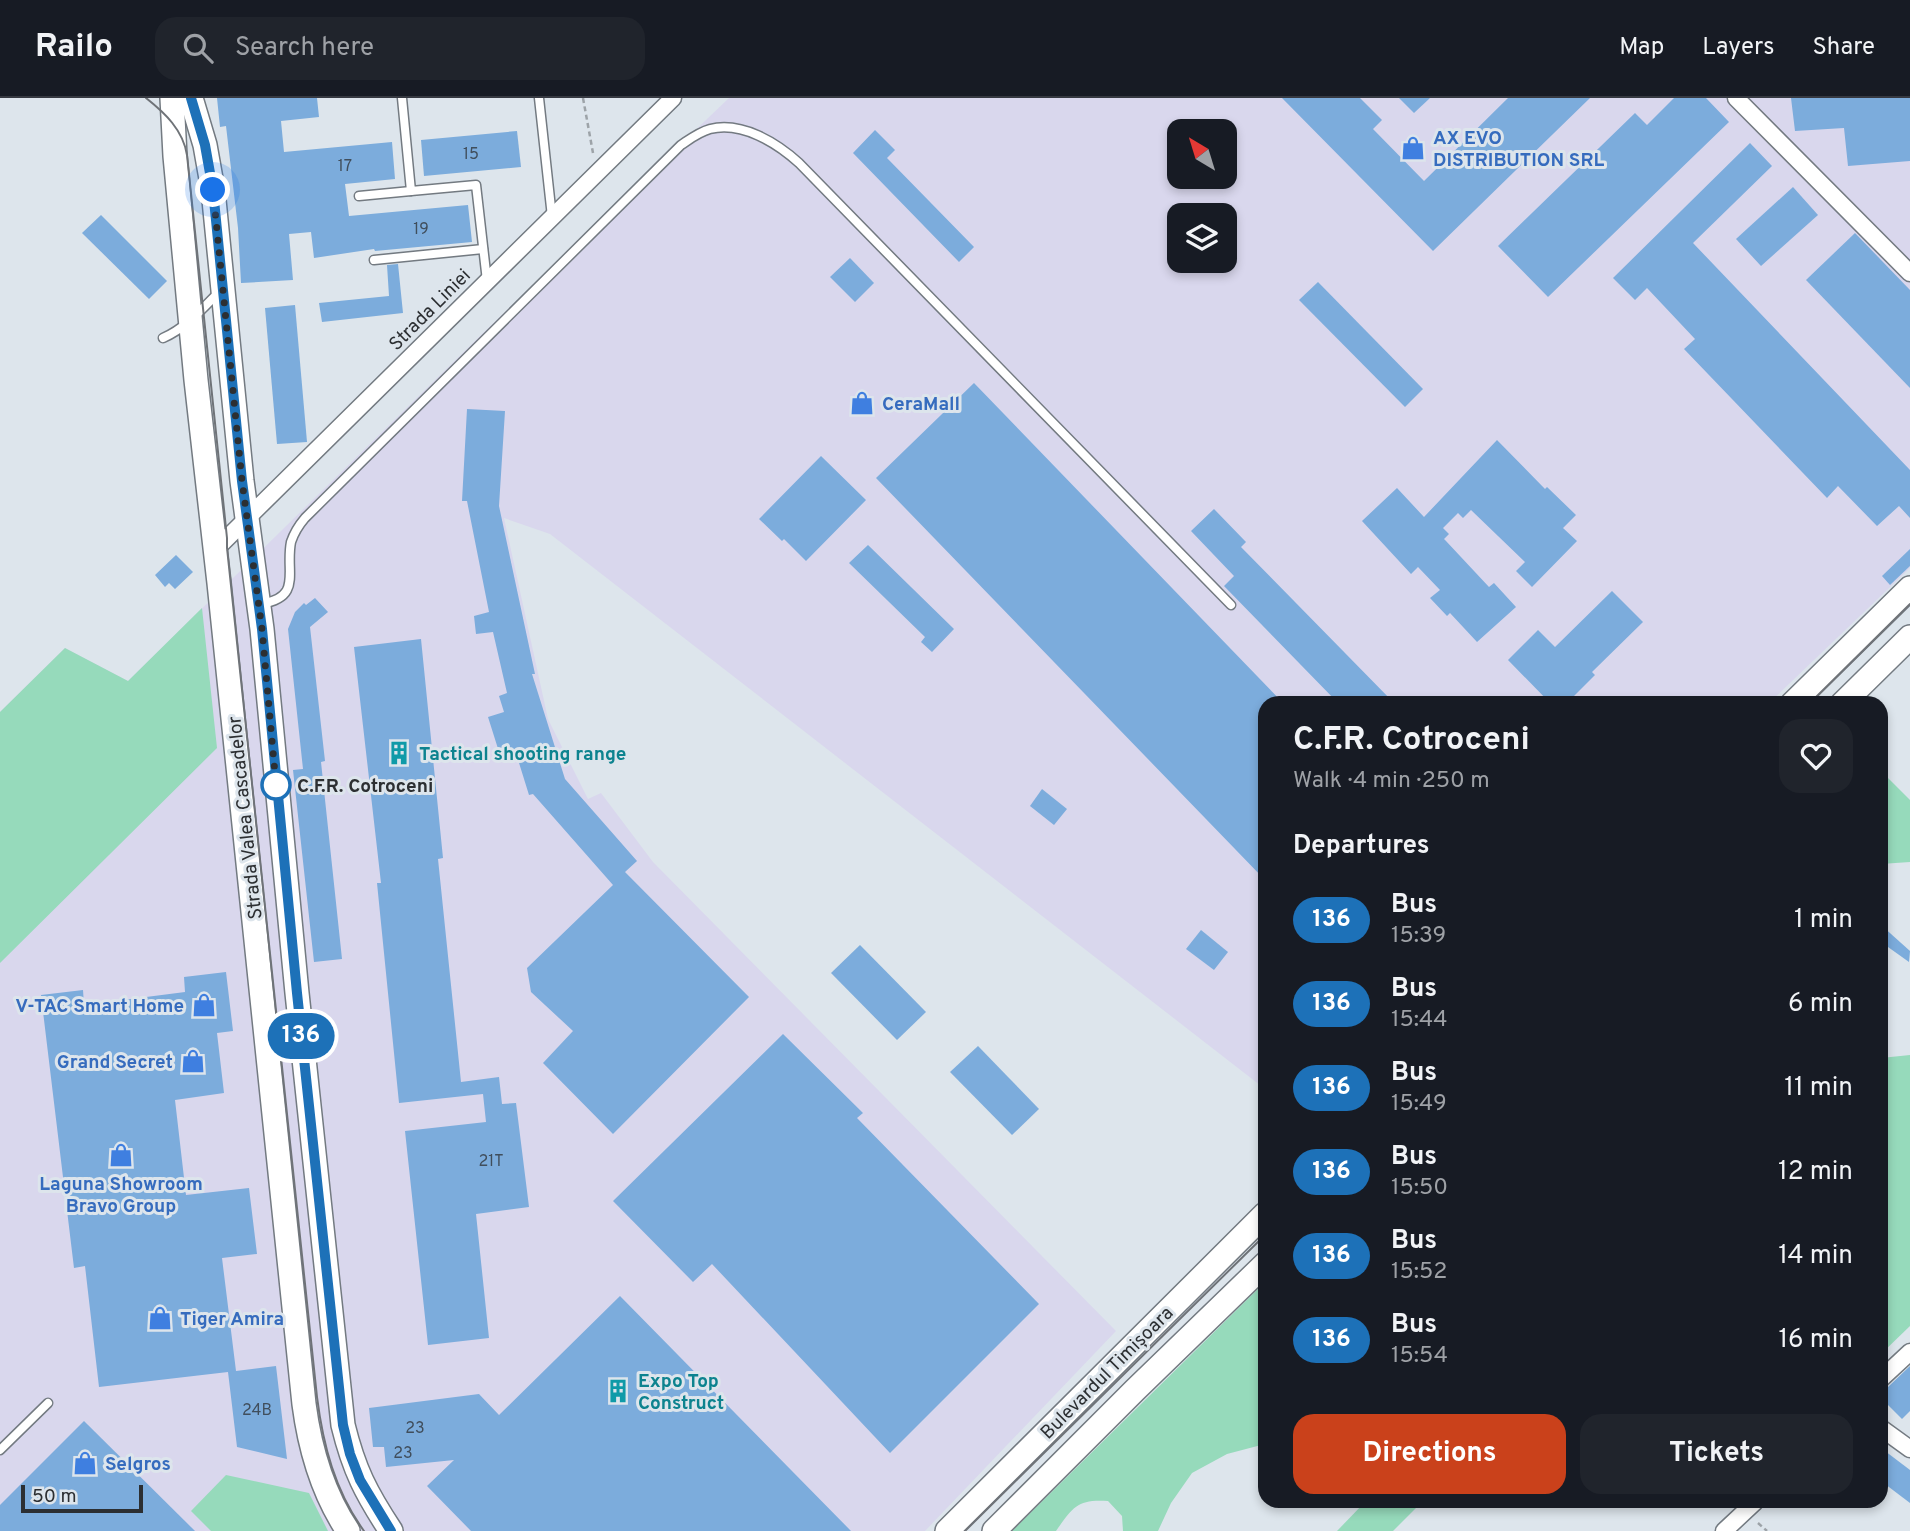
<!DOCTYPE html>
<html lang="en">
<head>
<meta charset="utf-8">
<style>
  :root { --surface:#171b24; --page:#20242c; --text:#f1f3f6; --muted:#9ea1a6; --line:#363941; --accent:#ca411b }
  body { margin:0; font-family:Overpass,sans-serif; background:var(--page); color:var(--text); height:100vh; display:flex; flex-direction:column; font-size:26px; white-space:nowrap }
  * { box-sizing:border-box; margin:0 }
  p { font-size:23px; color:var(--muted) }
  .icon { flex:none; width:38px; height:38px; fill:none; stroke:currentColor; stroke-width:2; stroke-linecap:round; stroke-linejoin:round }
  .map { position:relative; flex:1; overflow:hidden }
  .drawer { position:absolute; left:1258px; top:598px; width:630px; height:812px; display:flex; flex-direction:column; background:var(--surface); border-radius:21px; box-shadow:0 4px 10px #0003 }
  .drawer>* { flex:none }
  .badge { padding:0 14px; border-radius:23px; font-size:24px; line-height:46px }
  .needle { width:46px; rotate:322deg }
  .buttons { position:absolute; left:1167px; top:21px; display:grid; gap:14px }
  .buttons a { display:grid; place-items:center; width:70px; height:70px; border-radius:14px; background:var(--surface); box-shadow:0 4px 10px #0003; font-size:35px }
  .scale { position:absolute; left:21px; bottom:18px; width:122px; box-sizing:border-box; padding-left:7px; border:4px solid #2c2f32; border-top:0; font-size:19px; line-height:24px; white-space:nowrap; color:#2c2f32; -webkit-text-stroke:5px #dde5ec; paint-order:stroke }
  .you { position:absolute; width:35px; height:35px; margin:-18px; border:5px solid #fff; border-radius:50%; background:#1a73e8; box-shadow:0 0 0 10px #1a73e833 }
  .map>.badge { position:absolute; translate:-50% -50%; box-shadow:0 0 0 4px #fff }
  h2 { padding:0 35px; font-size:26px; line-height:63px }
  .round { display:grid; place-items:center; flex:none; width:74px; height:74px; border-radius:21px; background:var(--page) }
  .overview { display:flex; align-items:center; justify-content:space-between; height:119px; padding:0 35px }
  h1 { font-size:33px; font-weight:700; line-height:52px }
  .action { display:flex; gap:14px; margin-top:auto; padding:14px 35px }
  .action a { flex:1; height:80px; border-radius:21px; background:var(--accent); color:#fff; font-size:28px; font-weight:700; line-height:80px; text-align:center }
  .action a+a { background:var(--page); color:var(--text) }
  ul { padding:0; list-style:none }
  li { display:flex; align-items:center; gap:21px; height:84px; padding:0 35px }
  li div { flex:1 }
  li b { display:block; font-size:26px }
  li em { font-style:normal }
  li .badge { min-width:77px; font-weight:700; text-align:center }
  header { display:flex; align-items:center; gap:42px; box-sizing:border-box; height:98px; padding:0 35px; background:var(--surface); border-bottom:2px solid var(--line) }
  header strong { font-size:33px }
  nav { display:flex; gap:38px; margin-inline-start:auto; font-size:24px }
  .search { width:490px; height:63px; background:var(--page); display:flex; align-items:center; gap:18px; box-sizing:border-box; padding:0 24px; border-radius:21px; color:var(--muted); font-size:26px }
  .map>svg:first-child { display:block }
  .industrial { fill:#d9d7ed; fill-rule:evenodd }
  .green { fill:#96dabb }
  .building { fill:#7cacdc }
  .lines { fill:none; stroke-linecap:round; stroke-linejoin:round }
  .lane-casing { stroke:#737a81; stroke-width:11 }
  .street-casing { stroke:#737a81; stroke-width:19 }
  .secondary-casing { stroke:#737a81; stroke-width:26 }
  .path { stroke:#9da3a8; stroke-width:2.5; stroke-dasharray:5 3.5; stroke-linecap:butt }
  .lane { stroke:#fff; stroke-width:8 }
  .street { stroke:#fff; stroke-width:16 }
  .secondary { stroke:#fff; stroke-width:23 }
  .tram { stroke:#6f7378; stroke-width:2 }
  .line-casing { stroke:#fff; stroke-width:16 }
  .line { stroke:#1d71b8; stroke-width:10 }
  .walk { stroke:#2c2f32; stroke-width:7; stroke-dasharray:0 12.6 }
  .stop-dot { fill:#fff; stroke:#1d71b8; stroke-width:3.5 }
  .labels { text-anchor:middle; stroke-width:6; stroke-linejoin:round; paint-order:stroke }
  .number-label { font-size:16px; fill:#404e5c }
  .shop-label { font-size:19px; font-weight:bold; fill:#366cbe; stroke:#dde5ec; text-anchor:start }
  .street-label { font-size:19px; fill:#2c2f32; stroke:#dde5ec }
  .culture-label { font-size:19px; font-weight:bold; fill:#0d838f; stroke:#dde5ec; text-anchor:start }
  .stop-label { font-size:19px; font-weight:bold; fill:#2c2f32; stroke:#dde5ec; text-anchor:start }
</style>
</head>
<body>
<header>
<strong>Railo</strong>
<div class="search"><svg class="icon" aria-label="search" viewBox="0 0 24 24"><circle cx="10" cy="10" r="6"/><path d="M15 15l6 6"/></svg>Search here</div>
<nav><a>Map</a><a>Layers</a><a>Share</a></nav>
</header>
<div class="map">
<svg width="1910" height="1433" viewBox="0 0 1910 1433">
  <rect width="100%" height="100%" fill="#dde5ec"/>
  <!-- industrial -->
  <path class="industrial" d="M729 0H1910V470L1769 605 1265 606V991L550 436 504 420 548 621 588 701 601 695 653 764 1116 1233 925 1433H0V614L65 550 128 583 483 235ZM1180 33H1225V79H1180ZM1180 117H1225V163H1180Z"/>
  <!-- green -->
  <g class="green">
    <polygon points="202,510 217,650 0,865 0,614 65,550 128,583"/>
    <polygon points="1881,673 1910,702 1910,764 1881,766"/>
    <polygon points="1910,957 1910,1228 1881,1256 1881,960"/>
    <path d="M1265 1184V1346L1227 1356 1192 1375 1171 1405 1158 1433H1123L1122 1418 1108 1403C1077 1401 1073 1409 1056 1433H1012Z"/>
    <polygon points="226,1377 309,1395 328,1433 211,1433 191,1413"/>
    <polygon points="1365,1404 1422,1404 1393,1433 1337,1433"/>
  </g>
  <!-- building -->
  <g class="building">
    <polygon points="217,0 317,0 319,19 281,23 284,54 392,44 395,81 345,86 349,118 468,107 472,144 375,153 374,151 314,160 311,134 289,136 293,182 241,185 238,130 226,28 220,29"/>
    <polygon points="1282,0 1360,0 1382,22 1373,31 1424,83 1508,0 1590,0 1433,153"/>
    <polygon points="1399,0 1430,0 1414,15"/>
    <polygon points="1674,0 1706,0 1729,24 1548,199 1498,148 1635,15 1647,27"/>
    <polygon points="1791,0 1910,0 1910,63 1848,68 1844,30 1795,33"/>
    <polygon points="875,32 895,52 887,60 974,149 959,164 853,55"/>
    <polygon points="517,33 521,69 424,78 421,42"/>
    <polygon points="1750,45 1772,68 1693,145 1910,372 1910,420 1899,408 1877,428 1838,388 1827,400 1684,251 1695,241 1647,190 1635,202 1613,180"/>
    <polygon points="1793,89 1818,117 1761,168 1736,141"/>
    <polygon points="101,117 167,183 149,201 82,135"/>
    <polygon points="1855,135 1910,192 1910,290 1806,182"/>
    <polygon points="850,160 874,185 855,204 830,179"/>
    <polygon points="398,166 403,215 322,224 319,205 389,198 387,167"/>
    <polygon points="1318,184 1423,291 1405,309 1299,202"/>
    <polygon points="295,207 307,344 277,346 265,210"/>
    <polygon points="974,285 1284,606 1265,606 1265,782 876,380"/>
    <polygon points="467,311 505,313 499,408 535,576 532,576 565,681 637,763 625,774 749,899 613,1036 543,965 573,933 531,894 527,870 613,787 533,696 529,697 515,652 500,657 488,619 504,614 499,598 507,595 493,534 476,536 474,518 489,514 467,403 462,403"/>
    <polygon points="1497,342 1545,391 1547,389 1576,417 1563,430 1577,443 1532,489 1516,473 1525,464 1471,412 1463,420 1458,415 1443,430 1449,436 1444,441 1446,443 1489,489 1494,485 1516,509 1477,544 1450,515 1447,518 1430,500 1440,492 1418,469 1411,476 1362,423 1397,390 1424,419"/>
    <polygon points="821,358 866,402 806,463 784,441 782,443 759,421"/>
    <polygon points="1214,411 1246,444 1241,449 1395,606 1339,606 1224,488 1234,478 1191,433"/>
    <polygon points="868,447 954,531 932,554 921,544 925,539 849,465"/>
    <polygon points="1910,451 1910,468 1890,487 1882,478"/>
    <polygon points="176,457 193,474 175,491 169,485 165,489 155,477"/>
    <polygon points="1612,493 1643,524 1592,574 1595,577 1566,606 1551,606 1508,562 1538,532 1555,549"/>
    <polygon points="315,500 328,514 310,529 325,663 321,664 342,861 314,864 293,672 303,671 288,531 295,514 304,505 306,507"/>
    <polygon points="421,541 443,760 438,761 461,984 499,979 502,1006 516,1005 529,1109 476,1116 489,1240 428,1247 405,1033 486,1024 483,996 399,1005 377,785 381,785 354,549"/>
    <polygon points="1042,691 1067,711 1054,727 1030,708"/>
    <polygon points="1881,827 1910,853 1909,864 1881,844"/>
    <polygon points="1201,832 1228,854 1214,872 1186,851"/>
    <polygon points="860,847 926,914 897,942 831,875"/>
    <polygon points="226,874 233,933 217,935 224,995 175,1002 186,1097 249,1090 257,1156 222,1160 236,1273 276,1268 287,1361 237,1349 228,1274 99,1289 85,1168 74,1170 41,897 83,892 84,907 185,894 184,879"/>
    <polygon points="783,936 863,1015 857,1020 1039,1206 890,1355 712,1166 693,1184 613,1103"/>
    <polygon points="978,948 1039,1011 1012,1037 950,974"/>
    <polygon points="620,1198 851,1433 471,1433 427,1388 454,1362 386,1369 384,1349 373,1349 369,1310 479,1296 499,1317"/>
    <polygon points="1910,1268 1910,1313 1902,1321 1881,1300 1881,1291 1888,1289"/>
    <polygon points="84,1323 195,1433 0,1433 0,1407"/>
    <polygon points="1881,1350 1910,1372 1910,1405 1881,1383"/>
  </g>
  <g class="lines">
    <!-- lane casing -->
    <g class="lane-casing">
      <g id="lane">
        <polyline points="402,0 411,93 476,87 487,183"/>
        <polyline points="539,0 552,119"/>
        <polyline points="359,98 411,93"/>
        <polyline points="374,162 483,151"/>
        <path d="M163 240C186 230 203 210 220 193"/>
        <path d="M261 506C303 499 285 474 291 444 294 435 299 427 305 420L681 47C690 41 699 34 710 31 742 23 777 45 799 65L1231 507"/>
        <polyline points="0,1352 48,1305"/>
      </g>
    </g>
    <!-- street casing -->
    <g class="street-casing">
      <g id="street">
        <polyline points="1736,0 1910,175"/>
        <polyline points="215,452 673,0"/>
        <polyline points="1881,1281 1910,1254"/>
        <polyline points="1881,1330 1910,1351"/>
        <polyline points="1724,1433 1755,1404"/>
      </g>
    </g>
    <!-- secondary casing -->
    <g class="secondary-casing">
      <g id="secondary">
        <path d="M172 0 175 58 196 282 219 485 304 1306C310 1352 322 1394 348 1433"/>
        <path d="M191 0 205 47 213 92 242 383 262 531 297 895 343 1327C354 1372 366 1395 391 1433"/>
        <polyline points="1792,606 1910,490"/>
        <polyline points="1842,606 1910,539"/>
        <polyline points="947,1433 1265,1116"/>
        <polyline points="994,1433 1135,1292 1265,1166"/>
      </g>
    </g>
    <!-- path -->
    <g class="path">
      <polyline points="583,0 593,55"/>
      <polyline points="1758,1425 1767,1433"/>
    </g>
    <!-- lane -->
    <use href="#lane" class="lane"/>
    <!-- street -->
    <use href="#street" class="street"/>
    <!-- secondary -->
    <use href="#secondary" class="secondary"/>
    <!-- tram -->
    <g class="tram">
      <path d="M146 0C165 15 183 32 187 57L227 440V450L317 1299C323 1347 335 1393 364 1433"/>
      <polyline points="1809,606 1910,506"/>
      <polyline points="965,1433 1265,1137"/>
    </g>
  </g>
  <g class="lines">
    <!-- line casing -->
    <g class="line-casing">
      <polyline id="line" points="191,0 205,47 213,92 242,383 262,531 297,895 343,1327 350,1356 360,1382 391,1433"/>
    </g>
    <!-- line -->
    <use href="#line" class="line"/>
    <!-- walk -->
    <polyline class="walk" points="213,92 242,383 262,531 276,687"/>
  </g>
  <!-- icons -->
  <defs>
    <g id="shop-bare" transform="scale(1.89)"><path d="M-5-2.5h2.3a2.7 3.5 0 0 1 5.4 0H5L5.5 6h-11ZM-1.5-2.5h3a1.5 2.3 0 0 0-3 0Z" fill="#3f7fe0" stroke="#dde5ec" stroke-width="2.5" paint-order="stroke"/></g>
    <g id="building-bare" transform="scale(1.89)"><path d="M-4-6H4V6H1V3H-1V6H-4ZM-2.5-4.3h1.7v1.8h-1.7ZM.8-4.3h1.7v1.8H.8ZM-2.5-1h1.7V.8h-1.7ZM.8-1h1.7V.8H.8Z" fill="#0f9aa8" stroke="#dde5ec" stroke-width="2.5" paint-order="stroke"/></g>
  </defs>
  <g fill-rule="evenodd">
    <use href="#shop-bare" x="1413" y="50"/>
    <use href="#shop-bare" x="862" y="305"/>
    <use href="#building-bare" x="399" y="655"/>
    <use href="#shop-bare" x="204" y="907"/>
    <use href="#shop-bare" x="193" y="963"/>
    <use href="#shop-bare" x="121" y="1057"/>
    <use href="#shop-bare" x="160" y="1220"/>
    <use href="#building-bare" x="618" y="1293"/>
    <use href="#shop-bare" x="85" y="1365"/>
  </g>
  <!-- markers -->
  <circle class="stop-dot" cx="276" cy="687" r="14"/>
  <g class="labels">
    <!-- number labels -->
    <g class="number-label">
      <text x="471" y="61">15</text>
      <text x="345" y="73">17</text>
      <text x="421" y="136">19</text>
      <text x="491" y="1068">21T</text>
      <text x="257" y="1317">24B</text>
      <text x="415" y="1335">23</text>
      <text x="403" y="1360">23</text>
    </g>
    <!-- shop labels -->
    <g class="shop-label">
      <text x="1433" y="46">AX EVO<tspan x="1433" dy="22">DISTRIBUTION SRL</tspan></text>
      <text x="882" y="312">CeraMall</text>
      <text x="184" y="914" text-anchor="end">V-TAC Smart Home</text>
      <text x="173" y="970" text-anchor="end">Grand Secret</text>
      <text x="121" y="1092" text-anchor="middle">Laguna Showroom<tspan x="121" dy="22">Bravo Group</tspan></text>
      <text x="180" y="1227">Tiger Amira</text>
      <text x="105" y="1372">Selgros</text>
    </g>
    <!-- street labels -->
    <g class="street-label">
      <text transform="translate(429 211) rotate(-45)" y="7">Strada Liniei</text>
      <text transform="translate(244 720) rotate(-96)" y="7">Strada Valea Cascadelor</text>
      <text transform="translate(1106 1274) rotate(-45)" y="7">Bulevardul Timișoara</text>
    </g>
    <!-- culture labels -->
    <g class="culture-label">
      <text x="419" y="662">Tactical shooting range</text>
      <text x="638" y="1289">Expo Top<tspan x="638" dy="22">Construct</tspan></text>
    </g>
    <!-- stop labels -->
    <g class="stop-label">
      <text x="297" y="694">C.F.R. Cotroceni</text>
    </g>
  </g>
</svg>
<div class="buttons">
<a><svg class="needle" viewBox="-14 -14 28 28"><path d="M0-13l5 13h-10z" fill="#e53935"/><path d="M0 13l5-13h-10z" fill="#9ea1a6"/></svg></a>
<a><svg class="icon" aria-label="layers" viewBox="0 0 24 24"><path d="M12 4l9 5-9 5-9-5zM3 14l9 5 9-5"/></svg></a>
</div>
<div class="scale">50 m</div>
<div class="you" style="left:213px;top:92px"></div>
<b class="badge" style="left:301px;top:938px;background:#1d71b8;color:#fff">136</b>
<section class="drawer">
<div class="overview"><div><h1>C.F.R. Cotroceni</h1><p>Walk · 4 min · 250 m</p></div><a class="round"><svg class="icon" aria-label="heart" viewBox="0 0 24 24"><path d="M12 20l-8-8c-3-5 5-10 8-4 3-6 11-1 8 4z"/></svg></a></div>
<h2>Departures</h2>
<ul>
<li><span class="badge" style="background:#1d71b8;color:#fff">136</span><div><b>Bus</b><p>15:39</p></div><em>1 min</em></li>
<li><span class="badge" style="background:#1d71b8;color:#fff">136</span><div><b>Bus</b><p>15:44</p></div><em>6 min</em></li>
<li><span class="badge" style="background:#1d71b8;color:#fff">136</span><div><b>Bus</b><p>15:49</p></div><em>11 min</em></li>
<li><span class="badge" style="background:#1d71b8;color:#fff">136</span><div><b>Bus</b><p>15:50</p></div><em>12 min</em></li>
<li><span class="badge" style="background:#1d71b8;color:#fff">136</span><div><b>Bus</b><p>15:52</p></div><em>14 min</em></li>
<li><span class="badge" style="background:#1d71b8;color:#fff">136</span><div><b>Bus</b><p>15:54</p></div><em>16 min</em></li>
</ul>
<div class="action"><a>Directions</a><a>Tickets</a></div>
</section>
</div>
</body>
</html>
